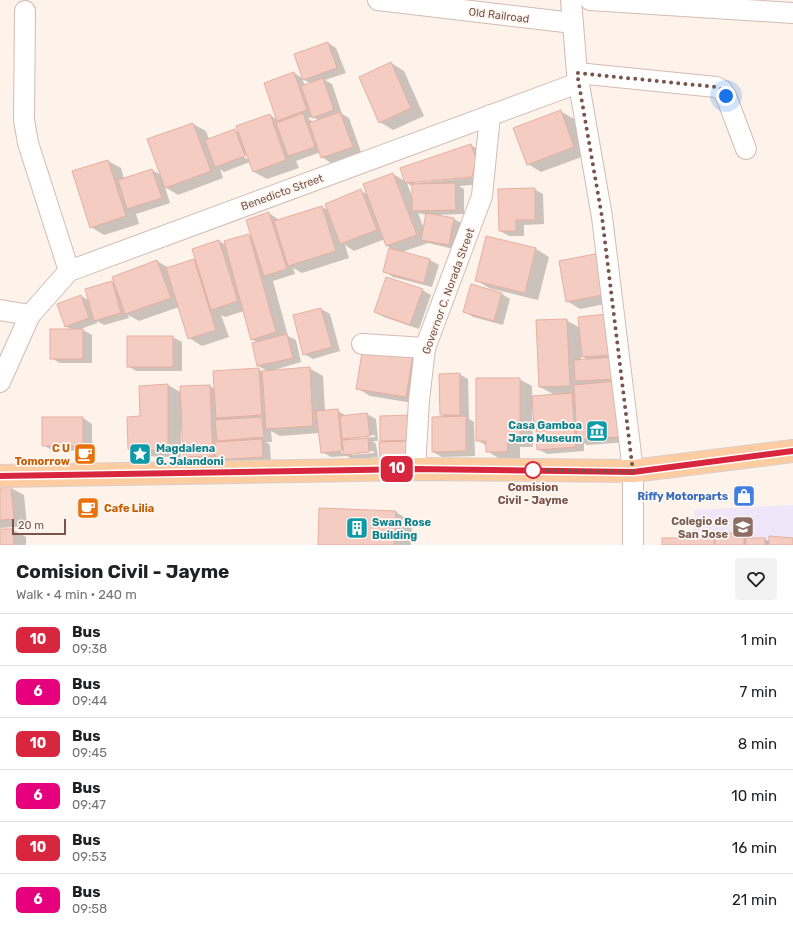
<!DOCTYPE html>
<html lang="en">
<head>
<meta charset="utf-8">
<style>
  :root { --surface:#fff; --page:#f2f2f2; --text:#202124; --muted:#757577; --line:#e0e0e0 }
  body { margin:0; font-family:Rubik,sans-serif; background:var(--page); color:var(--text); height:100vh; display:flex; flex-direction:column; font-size:15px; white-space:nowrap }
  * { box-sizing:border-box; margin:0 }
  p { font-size:13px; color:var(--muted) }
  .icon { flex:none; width:22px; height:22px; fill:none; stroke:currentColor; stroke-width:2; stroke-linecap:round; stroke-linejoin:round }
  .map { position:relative; height:545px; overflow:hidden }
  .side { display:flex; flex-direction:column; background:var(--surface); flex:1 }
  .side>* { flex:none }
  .badge { padding:0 8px; border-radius:6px; font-size:14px; line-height:26px }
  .scale { position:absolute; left:12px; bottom:10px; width:54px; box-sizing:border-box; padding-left:4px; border:2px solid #7a544b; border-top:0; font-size:11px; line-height:14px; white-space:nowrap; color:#7a544b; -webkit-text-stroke:3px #fff7f2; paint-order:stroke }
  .you { position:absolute; width:20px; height:20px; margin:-10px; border:3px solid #fff; border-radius:50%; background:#1a73e8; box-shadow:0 0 0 6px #1a73e833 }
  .map>.badge { position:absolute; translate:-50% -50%; box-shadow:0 0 0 2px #fff }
  .round { display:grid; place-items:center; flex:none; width:42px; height:42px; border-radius:4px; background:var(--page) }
  .summary { display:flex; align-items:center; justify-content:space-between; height:68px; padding:0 16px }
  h1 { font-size:19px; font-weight:700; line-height:30px }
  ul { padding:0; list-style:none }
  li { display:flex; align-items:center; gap:12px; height:52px; padding:0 16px; border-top:1px solid var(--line) }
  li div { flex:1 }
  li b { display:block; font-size:15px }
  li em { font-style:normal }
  li .badge { min-width:44px; font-weight:700; text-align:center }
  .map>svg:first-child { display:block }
  .education { fill:#f0e6fa }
  .shadow { fill:#0003; fill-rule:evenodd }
  .building { fill:#f4ccc1; stroke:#e7afa0 }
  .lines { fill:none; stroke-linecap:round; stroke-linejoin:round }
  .minor-casing { stroke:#d3bbb1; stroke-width:22 }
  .major-casing { stroke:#dacfcd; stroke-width:24 }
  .minor { stroke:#fff; stroke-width:20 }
  .major { stroke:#fdcca1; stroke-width:22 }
  .line-casing { stroke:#fff; stroke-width:9 }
  .line { stroke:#d7263d; stroke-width:6 }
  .walk { stroke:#7a544b; stroke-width:4; stroke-dasharray:0 7.2 }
  .stop-dot { fill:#fff; stroke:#d7263d; stroke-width:2 }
  .labels { text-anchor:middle; stroke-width:3.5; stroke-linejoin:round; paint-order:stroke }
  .street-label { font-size:11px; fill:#7a544b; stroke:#fff7f2 }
  .culture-label { font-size:11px; font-weight:bold; fill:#0d838f; stroke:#fff7f2; text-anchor:start }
  .food-label { font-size:11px; font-weight:bold; fill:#c56008; stroke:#fff7f2; text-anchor:end }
  .stop-label { font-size:11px; font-weight:bold; fill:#7a544b; stroke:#fff7f2 }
  .shop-label { font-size:11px; font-weight:bold; fill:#366cbe; stroke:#fff7f2; text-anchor:end }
  .education-label { font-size:11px; font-weight:bold; fill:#785e54; stroke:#fff7f2; text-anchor:end }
</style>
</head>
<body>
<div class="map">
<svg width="793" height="545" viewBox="0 0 793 545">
  <rect width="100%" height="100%" fill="#fdf3ea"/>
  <!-- education -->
  <polygon class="education" points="793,505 793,545 692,545 695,510"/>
  <!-- shadow -->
  <g class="shadow">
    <path d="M328 43 336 48 346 73 325 80 332 84 342 114 349 118 361 152 331 163 322 157 321 152 296 161 299 168 267 179 254 172 250 162 224 172 220 169 223 178 178 195 165 187 170 203 136 214 139 224 104 235 91 227 108 161 121 168 124 179 152 170 161 175 193 124 206 131 209 139 235 130 240 133 270 115 278 120 294 73 304 79ZM302 79 310 83 305 85ZM313 116V117L318 120 313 122 308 118ZM241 153 249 157V160L240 155Z"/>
    <polygon points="391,63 404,71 424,116 393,130 380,122"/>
    <polygon points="560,111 574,119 587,155 541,172 528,164"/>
    <path d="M471 145 484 153 485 184 459 186 464 189V214L437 215 454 219 463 224 458 250 428 243 402 252 430 260 439 265 432 287 393 277 384 271 390 248 387 246 385 239 354 251 345 245 349 258 302 273 293 268 295 274 273 281 288 336 296 340 301 362 270 371 309 368 323 376 325 411 337 410 346 416 367 414 376 419 378 441H373L376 444 378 457 353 460 347 456 331 457 322 452 320 433 280 436 271 431 272 442H266L270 445 271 462 197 464 184 457 183 422H181V457L175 460 168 457 142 456 129 448 141 417 168 385 182 393 210 386 215 389 258 369 263 372 268 371 258 366 257 342 251 339 244 311 225 317 221 315 229 337 202 346 189 338 179 307 139 321 128 315 129 318 104 325 97 321V323L78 330H83L92 335V363H60L51 358 73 330 65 326 81 296 90 301 112 282 116 285 113 277 157 261 169 268 194 260 197 262 219 241 226 245 225 242 249 235 252 237 269 213 279 220 322 207 328 210 361 191 367 194 393 174 405 181ZM476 175 477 177 415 183V181ZM407 183 413 187V199ZM418 213 427 215 424 229ZM375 435V437L350 439V437ZM338 448 344 451V454L337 449ZM374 451V453L352 455V453Z"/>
    <polygon points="534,189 543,194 544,224 524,225 524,236 509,236 500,231"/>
    <polygon points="487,237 536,249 549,257 538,300 489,288 476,280"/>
    <polygon points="560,262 620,301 580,309 567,301"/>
    <polygon points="422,290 431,295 419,329 384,317 375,312"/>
    <polygon points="502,294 510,299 503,325 473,317 464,311"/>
    <polygon points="321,309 330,314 340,351 313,359 304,354"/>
    <path d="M607 315 628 442 587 445 584 443V451L547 454 538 449 541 429 535 426 534 408H532L533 447H520V459H500L487 451V446L477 440 519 379 532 386V397L555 395 540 387 566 320 580 328ZM581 356 589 360 581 361Z"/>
    <polygon points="128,337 173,337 182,342 182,371 136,371 128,366"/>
    <polygon points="413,356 426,364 419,404 370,396 357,388"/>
    <polygon points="459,374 468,379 469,419 474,422 475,456 442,457 433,452 446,418 441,415"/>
    <polygon points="410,416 416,462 389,463 380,458 386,443 381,440"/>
    <polygon points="43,418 83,418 92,424 92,451 52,450 43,445"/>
    <polygon points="11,488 24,495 27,526 0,528 0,489"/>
    <polygon points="396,512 412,522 411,545 319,545"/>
    <polygon points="0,530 13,530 26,537 26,545 0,545"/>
    <polygon points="743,534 752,539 765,539 770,542 793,539 793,545 663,545 713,539 716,541"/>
  </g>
  <!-- building -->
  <g class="building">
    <polygon points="328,42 337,68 303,80 294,54"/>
    <polygon points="391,62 411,108 379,123 359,77"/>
    <polygon points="294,72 307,110 277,121 264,83"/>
    <polygon points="323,78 334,110 312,118 301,86"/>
    <polygon points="561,110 574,147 527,165 513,128"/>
    <polygon points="340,112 353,147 321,158 309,123"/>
    <polygon points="303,113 315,147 288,156 276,123"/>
    <polygon points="270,114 286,160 253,172 236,126"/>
    <polygon points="193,123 211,171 165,188 147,139"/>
    <polygon points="235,129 245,156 215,167 205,140"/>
    <polygon points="471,144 476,159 472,177 405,183 400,168"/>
    <polygon points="108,160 126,216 90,228 72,171"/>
    <polygon points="152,169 162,198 127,209 118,180"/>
    <polygon points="393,173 417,235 386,246 363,184"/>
    <polygon points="455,183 456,210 412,211 412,184"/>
    <polygon points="535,188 535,220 516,220 516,231 499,231 498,189"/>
    <polygon points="361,189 377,230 340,244 325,204"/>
    <polygon points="322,206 336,251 288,266 274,221"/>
    <polygon points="269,212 287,269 264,276 246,220"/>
    <polygon points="426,213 454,218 449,245 421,240"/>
    <polygon points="249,234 276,332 251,340 224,241"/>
    <polygon points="486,236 536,248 525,293 475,281"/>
    <polygon points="219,240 238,301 211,310 192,249"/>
    <polygon points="389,248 430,259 424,283 383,272"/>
    <polygon points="600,253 608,294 566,302 559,261"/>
    <polygon points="194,259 216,330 188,339 166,268"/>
    <polygon points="157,260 171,298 125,314 112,277"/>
    <polygon points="386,277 423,289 410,325 374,312"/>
    <polygon points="112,281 121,313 94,321 85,289"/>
    <polygon points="471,284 502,293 494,321 463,312"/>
    <polygon points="81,295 89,318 65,327 57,304"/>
    <polygon points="321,308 332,347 303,355 293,315"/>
    <polygon points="607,314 611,355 582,357 578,317"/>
    <polygon points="567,319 570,386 539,387 536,320"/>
    <rect x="50" y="329" width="33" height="30"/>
    <polygon points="287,334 293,358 257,366 252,343"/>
    <rect x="127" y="336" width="46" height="31"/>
    <polygon points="363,347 413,355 406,397 356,389"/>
    <polygon points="615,357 616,379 575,381 574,360"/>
    <polygon points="310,367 313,426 266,429 262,371"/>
    <polygon points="259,368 262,415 216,418 213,371"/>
    <polygon points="460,373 460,415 440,415 439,374"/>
    <polygon points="476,378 520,378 520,440 508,440 507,452 486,452 486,441 476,441"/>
    <polygon points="616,381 619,437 577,440 574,385"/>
    <polygon points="168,384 168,449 162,454 153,450 128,449 127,417 140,416 139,386"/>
    <polygon points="210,385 213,456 183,457 180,386"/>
    <polygon points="572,393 574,424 534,427 532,396"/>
    <polygon points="338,409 342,451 321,453 316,411"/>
    <polygon points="367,413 370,436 342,439 340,416"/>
    <polygon points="411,415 411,440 380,441 380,416"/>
    <polygon points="466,416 466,451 432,452 432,417"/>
    <rect x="42" y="417" width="41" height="29"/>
    <polygon points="262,417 264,437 217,441 215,420"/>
    <polygon points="574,426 576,447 537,450 536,429"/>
    <polygon points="368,438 369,452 344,455 342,440"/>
    <polygon points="262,439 263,457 216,460 215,442"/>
    <polygon points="407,441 407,458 380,458 379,442"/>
    <polygon points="11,487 14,519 0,520 0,488"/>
    <polygon points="319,508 396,511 394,545 318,545"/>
    <polygon points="0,529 13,529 14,545 0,545"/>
    <rect x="715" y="533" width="29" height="12"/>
    <polygon points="769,536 793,538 793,545 769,545"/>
    <rect x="662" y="538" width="52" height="7"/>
    <rect x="746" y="538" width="19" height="7"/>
  </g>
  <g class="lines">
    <!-- minor casing -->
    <g class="minor-casing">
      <g id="minor">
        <polyline points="378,0 573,23"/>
        <polyline points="571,0 577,73 602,217 633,471 633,545"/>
        <polyline points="590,0 793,13"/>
        <polyline points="25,11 24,120 28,143 69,271"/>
        <polyline points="577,73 716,87 722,90 726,96 746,149"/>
        <polyline points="0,310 30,315"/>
        <polyline points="362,344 425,348"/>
        <polyline points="0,382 30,315 69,271 578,83"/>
        <polyline points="415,469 419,400 425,348 482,196 490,115"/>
      </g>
    </g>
    <!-- major casing -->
    <g class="major-casing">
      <polyline id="major" points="0,476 415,469 633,471 793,451"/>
    </g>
    <!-- minor -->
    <use href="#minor" class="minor"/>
    <!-- major -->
    <use href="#major" class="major"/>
  </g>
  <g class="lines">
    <!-- line casing -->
    <g class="line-casing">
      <polyline id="line" points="0,476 415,469 633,472 793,451"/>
    </g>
    <!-- line -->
    <use href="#line" class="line"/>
    <!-- walk -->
    <polyline class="walk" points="533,470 633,472 602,217 577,73 716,87 722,90 726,96"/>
  </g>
  <!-- icons -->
  <defs>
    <g id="museum-square" transform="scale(1.15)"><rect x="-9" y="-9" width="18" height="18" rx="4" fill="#0f9aa8" stroke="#fff7f2"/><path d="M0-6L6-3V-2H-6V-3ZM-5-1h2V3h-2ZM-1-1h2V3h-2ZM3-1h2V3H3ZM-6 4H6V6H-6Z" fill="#fff"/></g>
    <g id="cafe-square" transform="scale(1.15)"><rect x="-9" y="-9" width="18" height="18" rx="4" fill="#e8710a" stroke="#fff7f2"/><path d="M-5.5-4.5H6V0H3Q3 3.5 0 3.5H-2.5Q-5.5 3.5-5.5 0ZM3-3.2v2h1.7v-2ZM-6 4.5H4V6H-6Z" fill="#fff"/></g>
    <g id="sight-square" transform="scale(1.15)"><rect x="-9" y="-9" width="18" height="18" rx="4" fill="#0f9aa8" stroke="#fff7f2"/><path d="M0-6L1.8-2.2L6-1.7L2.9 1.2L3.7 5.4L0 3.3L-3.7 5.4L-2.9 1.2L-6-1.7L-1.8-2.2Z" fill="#fff"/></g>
    <g id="shop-square" transform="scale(1.15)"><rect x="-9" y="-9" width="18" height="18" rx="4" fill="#3f7fe0" stroke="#fff7f2"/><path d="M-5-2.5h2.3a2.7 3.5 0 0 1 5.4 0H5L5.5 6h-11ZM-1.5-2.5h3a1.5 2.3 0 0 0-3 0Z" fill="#fff"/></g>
    <g id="university-square" transform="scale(1.15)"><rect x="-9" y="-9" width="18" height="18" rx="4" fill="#8d6e63" stroke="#fff7f2"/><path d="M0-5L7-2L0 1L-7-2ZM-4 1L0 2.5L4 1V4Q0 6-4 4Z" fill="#fff"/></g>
    <g id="building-square" transform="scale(1.15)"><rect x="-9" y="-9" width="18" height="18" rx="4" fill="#0f9aa8" stroke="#fff7f2"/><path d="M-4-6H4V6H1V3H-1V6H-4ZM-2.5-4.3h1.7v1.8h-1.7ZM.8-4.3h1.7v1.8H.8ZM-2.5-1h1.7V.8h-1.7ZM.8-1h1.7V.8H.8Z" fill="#fff"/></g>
  </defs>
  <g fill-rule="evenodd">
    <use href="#museum-square" x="597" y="431"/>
    <use href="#cafe-square" x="85" y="454"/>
    <use href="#sight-square" x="140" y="454"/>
    <use href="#shop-square" x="744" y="496"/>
    <use href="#cafe-square" x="88" y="508"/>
    <use href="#university-square" x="743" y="527"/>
    <use href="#building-square" x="357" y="528"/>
  </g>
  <!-- markers -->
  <circle class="stop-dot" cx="533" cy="470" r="8"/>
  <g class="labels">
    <!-- street labels -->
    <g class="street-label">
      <text transform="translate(499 15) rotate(7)" y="4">Old Railroad</text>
      <text transform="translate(282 192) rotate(-20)" y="4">Benedicto Street</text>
      <text transform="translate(448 291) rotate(-70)" y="4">Governor C. Norada Street</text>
    </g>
    <!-- culture labels -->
    <g class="culture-label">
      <text x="582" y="429" text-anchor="end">Casa Gamboa<tspan x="582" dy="13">Jaro Museum</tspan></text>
      <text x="156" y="452">Magdalena<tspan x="156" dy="13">G. Jalandoni</tspan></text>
      <text x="372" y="526">Swan Rose<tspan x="372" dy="13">Building</tspan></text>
    </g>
    <!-- food labels -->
    <g class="food-label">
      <text x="70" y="452">C U<tspan x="70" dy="13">Tomorrow</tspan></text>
      <text x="104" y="512" text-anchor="start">Cafe Lilia</text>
    </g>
    <!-- stop labels -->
    <g class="stop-label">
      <text x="533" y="491">Comision<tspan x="533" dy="13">Civil - Jayme</tspan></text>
    </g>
    <!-- shop labels -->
    <g class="shop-label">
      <text x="728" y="500">Riffy Motorparts</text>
    </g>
    <!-- education labels -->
    <g class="education-label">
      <text x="728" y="525">Colegio de<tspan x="728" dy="13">San Jose</tspan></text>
    </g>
  </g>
</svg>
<div class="scale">20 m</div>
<div class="you" style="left:726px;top:96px"></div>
<b class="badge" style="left:397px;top:469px;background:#d7263d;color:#fff">10</b>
</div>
<section class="side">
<div class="summary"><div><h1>Comision Civil - Jayme</h1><p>Walk · 4 min · 240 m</p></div><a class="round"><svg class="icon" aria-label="heart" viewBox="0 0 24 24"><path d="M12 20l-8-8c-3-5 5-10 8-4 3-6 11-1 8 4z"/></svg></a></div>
<ul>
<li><span class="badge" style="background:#d7263d;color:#fff">10</span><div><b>Bus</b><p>09:38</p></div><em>1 min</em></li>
<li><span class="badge" style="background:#e6007e;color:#fff">6</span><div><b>Bus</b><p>09:44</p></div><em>7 min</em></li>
<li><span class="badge" style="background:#d7263d;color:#fff">10</span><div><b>Bus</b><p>09:45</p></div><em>8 min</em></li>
<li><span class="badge" style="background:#e6007e;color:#fff">6</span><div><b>Bus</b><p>09:47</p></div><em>10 min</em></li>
<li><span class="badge" style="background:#d7263d;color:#fff">10</span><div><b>Bus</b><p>09:53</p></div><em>16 min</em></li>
<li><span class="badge" style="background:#e6007e;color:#fff">6</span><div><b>Bus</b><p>09:58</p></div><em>21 min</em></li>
</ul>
</section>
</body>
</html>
